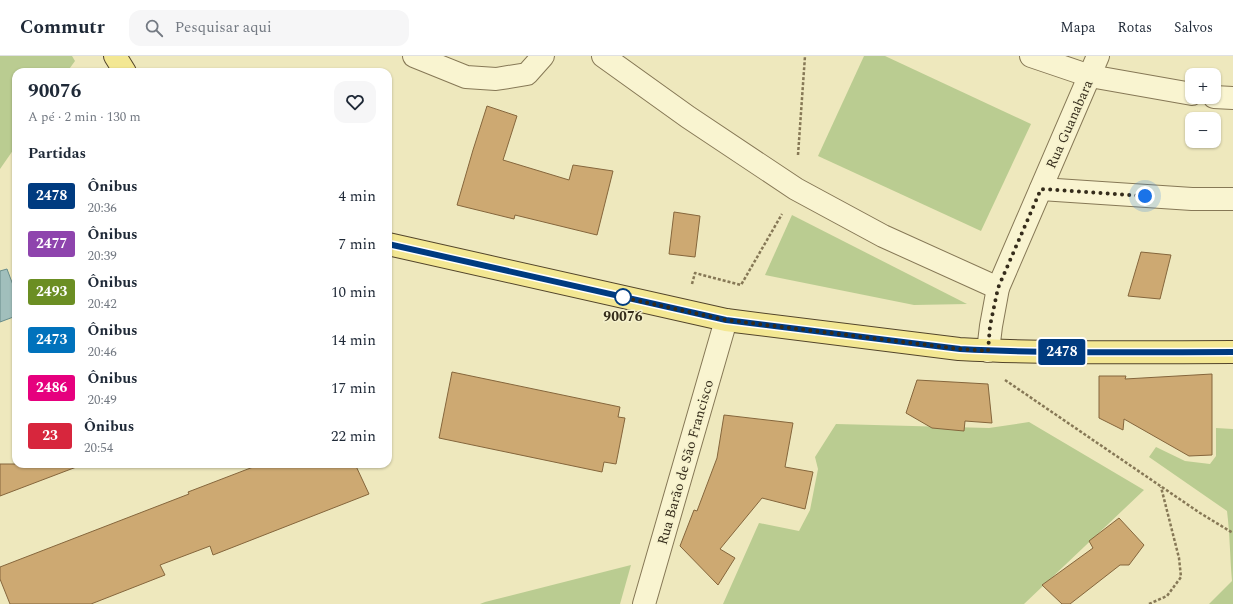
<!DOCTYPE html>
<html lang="pt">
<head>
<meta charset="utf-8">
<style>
  :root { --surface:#fff; --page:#f6f6f7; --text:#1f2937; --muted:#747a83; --line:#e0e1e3 }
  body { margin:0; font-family:Spectral,serif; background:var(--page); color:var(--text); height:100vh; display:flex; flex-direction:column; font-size:15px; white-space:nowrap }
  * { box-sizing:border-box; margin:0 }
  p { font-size:13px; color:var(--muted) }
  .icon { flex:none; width:22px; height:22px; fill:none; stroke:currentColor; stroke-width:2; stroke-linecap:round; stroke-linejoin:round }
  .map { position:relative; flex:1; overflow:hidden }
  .side { position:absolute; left:12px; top:12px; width:380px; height:400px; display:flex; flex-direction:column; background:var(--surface); border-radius:12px; box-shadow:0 1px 3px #0004 }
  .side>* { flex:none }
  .badge { padding:0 8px; border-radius:3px; font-size:14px; line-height:26px }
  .controls { position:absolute; left:1185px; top:12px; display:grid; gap:8px }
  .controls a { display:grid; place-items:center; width:36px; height:36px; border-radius:8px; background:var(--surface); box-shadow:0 1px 3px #0004; font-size:20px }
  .you { position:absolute; width:20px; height:20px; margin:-10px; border:3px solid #fff; border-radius:50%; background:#1a73e8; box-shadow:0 0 0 6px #1a73e833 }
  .map>.badge { position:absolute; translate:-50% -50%; box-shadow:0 0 0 2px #fff }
  h2 { padding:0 16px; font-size:15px; line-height:36px }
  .round { display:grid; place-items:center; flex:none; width:42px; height:42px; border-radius:12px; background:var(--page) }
  .overview { display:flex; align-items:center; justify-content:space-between; height:68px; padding:0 16px }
  h1 { font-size:19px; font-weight:700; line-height:30px }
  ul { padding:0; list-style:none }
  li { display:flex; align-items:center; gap:12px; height:48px; padding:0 16px }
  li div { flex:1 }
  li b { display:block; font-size:15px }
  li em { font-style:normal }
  li .badge { min-width:44px; font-weight:700; text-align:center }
  header { display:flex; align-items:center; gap:24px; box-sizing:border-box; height:56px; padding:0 20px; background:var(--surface); border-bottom:1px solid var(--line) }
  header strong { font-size:19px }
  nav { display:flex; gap:22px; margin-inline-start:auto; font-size:14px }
  .search { width:280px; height:36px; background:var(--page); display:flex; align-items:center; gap:10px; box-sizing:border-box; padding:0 14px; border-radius:12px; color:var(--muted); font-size:15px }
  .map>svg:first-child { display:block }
  .green { fill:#bacc91 }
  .water { fill:#a1bfbc; stroke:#688c8a }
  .building { fill:#cda972; stroke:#85663c }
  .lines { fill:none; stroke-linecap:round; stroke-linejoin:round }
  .minor-casing { stroke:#867856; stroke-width:24 }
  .major-casing { stroke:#53452b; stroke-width:24 }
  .path { stroke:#867856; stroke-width:2.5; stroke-dasharray:3 2; stroke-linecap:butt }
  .minor { stroke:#f9f4d0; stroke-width:22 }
  .major { stroke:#f3e793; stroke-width:22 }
  .line-casing { stroke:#fff; stroke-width:9 }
  .line { stroke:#003b80; stroke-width:6 }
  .walk { stroke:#352c1b; stroke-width:4; stroke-dasharray:0 7.2 }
  .stop-dot { fill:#fff; stroke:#003b80; stroke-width:2 }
  .labels { text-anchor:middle; stroke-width:3; stroke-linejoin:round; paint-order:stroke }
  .street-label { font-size:14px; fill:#352c1b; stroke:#f5f1cc }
  .stop-label { font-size:14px; font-weight:bold; fill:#352c1b; stroke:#f5f1cc }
</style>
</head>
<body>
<header>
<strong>Commutr</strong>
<div class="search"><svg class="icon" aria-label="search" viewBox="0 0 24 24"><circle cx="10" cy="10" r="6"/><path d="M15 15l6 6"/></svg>Pesquisar aqui</div>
<nav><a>Mapa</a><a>Rotas</a><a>Salvos</a></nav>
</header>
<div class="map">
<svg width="1233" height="548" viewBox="0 0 1233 548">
  <rect width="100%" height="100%" fill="#eee8bd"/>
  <!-- green -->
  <g class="green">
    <polygon points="0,0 72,0 75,5 67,16 16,16 16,90 0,113"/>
    <polygon points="864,0 885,0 1031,68 981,175 818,100"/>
    <polygon points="792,159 967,248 914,249 765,219"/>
    <polygon points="1029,366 1144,434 1024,548 723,548 759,467 799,475 810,454 818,413 815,401 836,368 989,372"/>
    <path d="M1216 372 1233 373V548H1209L1232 525C1230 502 1230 479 1227 455L1149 401 1156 391 1185 405 1210 408 1216 400Z"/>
    <polygon points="631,509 620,548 480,548 485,546"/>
  </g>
  <!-- water -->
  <polygon class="water" points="7,213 16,237 16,260 0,266 0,215"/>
  <!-- building -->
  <g class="building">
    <polygon points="487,50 517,60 503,104 569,124 573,109 613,115 597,179 515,159 514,163 457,149 473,94"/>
    <polygon points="674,156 700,160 695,201 669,198"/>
    <polygon points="1141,196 1171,199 1160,243 1128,240"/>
    <polygon points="452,316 620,351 618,361 625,362 616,408 604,406 602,416 439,382"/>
    <polygon points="1212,318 1212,399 1189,400 1124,363 1123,374 1099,362 1099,320 1126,320 1125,323"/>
    <polygon points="917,324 988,328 992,367 965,365 964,375 932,372 906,357"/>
    <polygon points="724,359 793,367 785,411 813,416 805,453 762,442 720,493 735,502 718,529 680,490 694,454 697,455 717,402"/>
    <polygon points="0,408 78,408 79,410 0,440"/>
    <polygon points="261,408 355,408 369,438 213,499 210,490 160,509 165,519 91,548 10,548 0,523 0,511 189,438 188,436"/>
    <polygon points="1119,462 1144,489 1129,509 1120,509 1070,548 1062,548 1042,529 1093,492 1089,485"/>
  </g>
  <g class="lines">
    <!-- minor casing -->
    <g class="minor-casing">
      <g id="minor">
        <polyline points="414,0 466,21 496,23 527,18 543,0"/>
        <polyline points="603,0 688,61 796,133 883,180 998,232"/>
        <polyline points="1031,0 1090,20 1192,38"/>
        <polyline points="1214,41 1233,42"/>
        <polyline points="1041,133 1192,143 1233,143"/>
        <polyline points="988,295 991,270 998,232 1098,0"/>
        <polyline points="644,548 726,264"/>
      </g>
    </g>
    <!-- major casing -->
    <g class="major-casing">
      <g id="major">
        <polyline points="115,0 125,16"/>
        <path d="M388 188 726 264 959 293C1050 298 1142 296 1233 296"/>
      </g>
    </g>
    <!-- path -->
    <g class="path">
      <polyline points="798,99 805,0"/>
      <polyline points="692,228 695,217 741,229 782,158"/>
      <polyline points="1005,324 1200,457 1233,477"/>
      <polyline points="1149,548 1167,540 1181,521 1179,502 1161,431"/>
    </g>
    <!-- minor -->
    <use href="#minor" class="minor"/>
    <!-- major -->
    <use href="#major" class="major"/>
  </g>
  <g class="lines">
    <!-- line casing -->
    <g class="line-casing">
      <path id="line" d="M388 188 726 264 960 293C1050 298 1142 296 1233 296"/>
    </g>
    <!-- line -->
    <use href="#line" class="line"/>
    <!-- walk -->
    <polyline class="walk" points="623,241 621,241 726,264 960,293 988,295 990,270 998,232 1041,133 1145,140"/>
  </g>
  <!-- markers -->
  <circle class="stop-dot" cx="623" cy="241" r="8"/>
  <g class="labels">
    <!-- street labels -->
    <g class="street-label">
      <text transform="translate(1069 68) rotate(-66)" y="5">Rua Guanabara</text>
      <text transform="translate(685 406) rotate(-74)" y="5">Rua Barão de São Francisco</text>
    </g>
    <!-- stop labels -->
    <g class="stop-label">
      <text x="623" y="265">90076</text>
    </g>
  </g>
</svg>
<div class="controls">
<a>+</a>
<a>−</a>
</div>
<div class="you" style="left:1145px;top:140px"></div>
<b class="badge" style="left:1062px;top:296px;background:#003b80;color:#fff">2478</b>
<section class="side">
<div class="overview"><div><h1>90076</h1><p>A pé · 2 min · 130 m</p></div><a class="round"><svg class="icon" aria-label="heart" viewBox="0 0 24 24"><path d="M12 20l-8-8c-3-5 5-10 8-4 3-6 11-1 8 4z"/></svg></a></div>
<h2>Partidas</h2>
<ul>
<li><span class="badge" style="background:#003b80;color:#fff">2478</span><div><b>Ônibus</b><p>20:36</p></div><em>4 min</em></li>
<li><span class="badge" style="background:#8e44ad;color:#fff">2477</span><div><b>Ônibus</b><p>20:39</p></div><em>7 min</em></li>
<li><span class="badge" style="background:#6b8e23;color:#fff">2493</span><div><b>Ônibus</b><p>20:42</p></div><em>10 min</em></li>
<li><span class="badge" style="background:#0072bc;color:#fff">2473</span><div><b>Ônibus</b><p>20:46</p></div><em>14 min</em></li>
<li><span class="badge" style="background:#e6007e;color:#fff">2486</span><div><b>Ônibus</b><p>20:49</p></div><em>17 min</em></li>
<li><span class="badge" style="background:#d7263d;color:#fff">23</span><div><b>Ônibus</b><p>20:54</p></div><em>22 min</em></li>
</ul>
</section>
</div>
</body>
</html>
